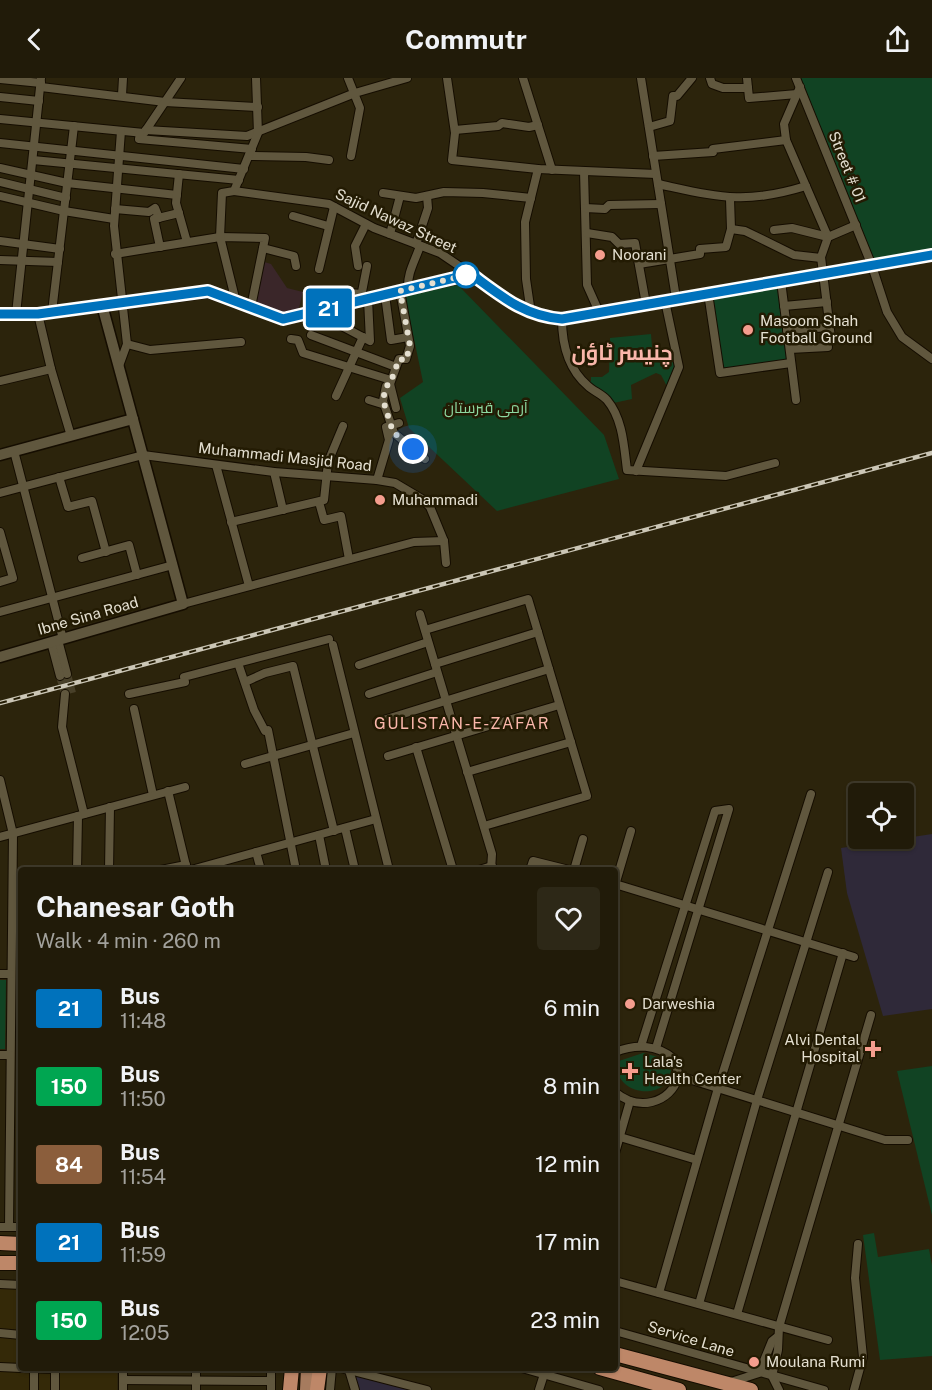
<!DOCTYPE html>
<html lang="en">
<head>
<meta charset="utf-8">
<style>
  :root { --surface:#211b09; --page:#2d2817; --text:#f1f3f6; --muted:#a2a19c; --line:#3e392a }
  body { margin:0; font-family:"Public Sans",Cairo,sans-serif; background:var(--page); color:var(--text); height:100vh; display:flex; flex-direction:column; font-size:22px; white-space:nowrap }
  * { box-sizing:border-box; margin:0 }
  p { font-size:20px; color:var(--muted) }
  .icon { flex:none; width:33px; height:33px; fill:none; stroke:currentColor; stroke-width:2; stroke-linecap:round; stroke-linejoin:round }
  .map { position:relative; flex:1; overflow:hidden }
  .side { position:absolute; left:18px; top:789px; width:600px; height:504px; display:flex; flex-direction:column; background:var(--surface); border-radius:6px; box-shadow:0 2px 4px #0004,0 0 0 2px var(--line) }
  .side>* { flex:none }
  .badge { padding:0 12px; border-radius:4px; font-size:21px; line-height:39px }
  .buttons { position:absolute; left:848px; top:705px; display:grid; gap:12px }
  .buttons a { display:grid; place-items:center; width:66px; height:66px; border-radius:6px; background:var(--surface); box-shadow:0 2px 4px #0004,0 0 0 2px var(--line); font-size:30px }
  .you { position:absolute; width:30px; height:30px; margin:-15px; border:4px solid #fff; border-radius:50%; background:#1a73e8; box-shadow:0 0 0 9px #1a73e833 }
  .map>.badge { position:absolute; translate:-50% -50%; box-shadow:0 0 0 3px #fff }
  .round { display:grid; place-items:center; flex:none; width:63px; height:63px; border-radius:6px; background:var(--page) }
  .headline { display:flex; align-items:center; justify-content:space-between; height:102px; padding:0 18px }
  h1 { font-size:28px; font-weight:700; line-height:45px }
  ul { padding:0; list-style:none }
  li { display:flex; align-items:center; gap:18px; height:78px; padding:0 18px }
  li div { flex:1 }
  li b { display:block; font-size:22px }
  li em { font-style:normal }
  li .badge { min-width:66px; font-weight:700; text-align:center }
  header { display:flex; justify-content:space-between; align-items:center; height:78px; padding:0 18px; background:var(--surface); font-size:27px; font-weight:700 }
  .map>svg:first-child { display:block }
  .built { fill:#342908 }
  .education { fill:#2f2939 }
  .medical { fill:#3a2629 }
  .green { fill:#114323 }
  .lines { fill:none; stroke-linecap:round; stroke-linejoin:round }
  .minor-tunnel { stroke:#484029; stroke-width:8; stroke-dasharray:8 4; stroke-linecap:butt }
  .minor-casing { stroke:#150d00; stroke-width:10 }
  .tertiary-casing { stroke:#150d00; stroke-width:13 }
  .primary-casing { stroke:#150d00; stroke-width:16 }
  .trunk-casing { stroke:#150d00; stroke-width:16 }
  .minor { stroke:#60573e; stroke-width:8 }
  .tertiary { stroke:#60573e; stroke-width:10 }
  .primary { stroke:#a67b5e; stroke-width:14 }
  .trunk { stroke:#be8768; stroke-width:14 }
  .rail-casing { stroke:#cbc6b6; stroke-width:4.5 }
  .rail { stroke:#231b03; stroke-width:2; stroke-dasharray:7; stroke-linecap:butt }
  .line-casing { stroke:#fff; stroke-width:14 }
  .line { stroke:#0072bc; stroke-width:9 }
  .walk { stroke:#e4dfd0; stroke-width:6; stroke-dasharray:0 10.8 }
  .poi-dot { fill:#f59d8e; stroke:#231b03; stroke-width:2 }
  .stop-dot { fill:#fff; stroke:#0072bc; stroke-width:3 }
  .labels { text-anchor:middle; stroke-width:5; stroke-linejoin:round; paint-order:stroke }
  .street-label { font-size:15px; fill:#e4dfd0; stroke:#231b03 }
  .poi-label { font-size:15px; fill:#e4dfd0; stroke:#231b03; text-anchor:start }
  .park-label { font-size:15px; fill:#8dd9a1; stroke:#231b03 }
  .neighbourhood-label { font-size:16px; letter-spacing:1.5px; fill:#fab7ab; stroke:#231b03 }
  .district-label { font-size:21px; font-weight:bold; fill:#fab7ab; stroke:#231b03 }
</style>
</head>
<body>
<header><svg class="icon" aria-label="back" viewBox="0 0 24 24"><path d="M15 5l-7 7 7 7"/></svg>Commutr<svg class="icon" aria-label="share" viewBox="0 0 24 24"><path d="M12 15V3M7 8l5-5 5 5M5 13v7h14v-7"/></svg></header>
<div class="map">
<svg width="932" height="1312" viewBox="0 0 932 1312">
  <rect width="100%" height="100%" fill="#2c240c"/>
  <!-- built -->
  <polygon class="built" points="0,1208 21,1210 21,1290 117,1290 117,1312 0,1312"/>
  <!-- education -->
  <g class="education">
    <polygon points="932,756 932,931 883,938 847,815 841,770"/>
    <polygon points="349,1292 408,1307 407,1312 355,1312"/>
  </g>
  <!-- medical -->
  <polygon class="medical" points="261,183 271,186 287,210 303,214 297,238 251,229"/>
  <!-- green -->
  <g class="green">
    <polygon points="796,0 932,0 932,177 872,188"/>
    <polygon points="458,207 604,357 619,401 497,433 409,350 400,320 423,304 405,218"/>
    <polygon points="778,209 787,283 720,294 709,220"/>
    <polygon points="651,256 653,281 677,280 670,314 661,297 656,295 631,307 632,321 609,326 585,305 591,303 591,299 602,299 609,294 610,260"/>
    <polygon points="0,902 6,902 5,971 0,971"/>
    <path d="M643 975 662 980 671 992C669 1023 615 1020 616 984Z"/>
    <polygon points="932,988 932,1137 897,993"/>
    <polygon points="874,1155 878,1179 929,1171 932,1187 932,1278 880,1282 863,1157"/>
  </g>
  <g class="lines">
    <!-- minor-tunnel -->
    <g class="minor-tunnel">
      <polyline points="67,596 72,615"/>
      <polyline points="60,598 65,616"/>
    </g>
    <!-- minor casing -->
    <g class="minor-casing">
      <g id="minor">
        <polyline points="348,0 360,30 351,78"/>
        <polyline points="447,0 455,55 452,82 538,91 656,96"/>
        <polyline points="523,0 552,92"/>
        <polyline points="641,0 676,220"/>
        <polyline points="710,0 712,6 723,10 748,10"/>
        <polyline points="747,0 749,20 797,16"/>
        <polyline points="796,0 872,188 887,234 902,259 932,281"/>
        <polyline points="0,1 41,5"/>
        <polyline points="41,9 165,24 258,29"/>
        <polyline points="800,9 784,46 786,62 828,159 821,179 831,260"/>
        <polyline points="122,17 123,0"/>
        <polyline points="0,19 39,23"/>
        <polyline points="0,41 144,55 181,0"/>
        <polyline points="649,49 670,43 673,18 677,18 692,0"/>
        <polyline points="146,52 247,58 355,15 407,0"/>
        <polyline points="455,52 498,48 502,45 529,49 538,47"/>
        <polyline points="140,55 139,61 252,71"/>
        <polyline points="0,65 244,91"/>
        <polyline points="249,78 306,79 329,82"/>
        <polyline points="653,78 713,74 713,71 786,62"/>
        <polyline points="33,82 239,102"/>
        <polyline points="0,90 67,105 177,117"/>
        <polyline points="584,93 587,207 599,234"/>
        <polyline points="179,96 176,125 187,164"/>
        <polyline points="0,104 66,120"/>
        <path d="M658 106C719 119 744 127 806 108"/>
        <polyline points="234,113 329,126 374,150 440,175 471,196"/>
        <polyline points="383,115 416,120 444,114 483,115 531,120"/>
        <polyline points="0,118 64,133 114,141"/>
        <polyline points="585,130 605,131 609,127 661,126"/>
        <polyline points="115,131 149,134 155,130 159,140"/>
        <polyline points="293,138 328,148"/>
        <polyline points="731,151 745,153 794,177 821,180"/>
        <polyline points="774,152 792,150 828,159 856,147"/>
        <polyline points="587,155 612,159 619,166 635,165 646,226"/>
        <polyline points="390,156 400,118"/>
        <polyline points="0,163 60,171"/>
        <polyline points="416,166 428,130 427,118"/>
        <polyline points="160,169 154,141 179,135"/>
        <polyline points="263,170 294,178 296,188"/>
        <polyline points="115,176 220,159 265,160 251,229"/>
        <polyline points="0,182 58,184"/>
        <polyline points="639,186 700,176 700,171 726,169 731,151 730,121"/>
        <polyline points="358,188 355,168 366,146"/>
        <polyline points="319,191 334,129"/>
        <polyline points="781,203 796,322"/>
        <path d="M408 211C407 195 415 183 420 168"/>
        <polyline points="310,212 362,216"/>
        <polyline points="708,215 720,295 791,285"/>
        <polyline points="385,217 391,262 408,259"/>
        <polyline points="361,219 367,188"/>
        <polyline points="236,224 220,159 222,115 234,113 258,55 256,0"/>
        <polyline points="784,228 827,224"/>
        <polyline points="334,229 338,246 370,263 368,221"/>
        <polyline points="52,234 74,48"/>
        <polyline points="531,235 526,201 525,144 538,91"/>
        <polyline points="16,236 41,0"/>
        <polyline points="38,236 51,291 71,358"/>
        <path d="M562 241C562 266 568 291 588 308 593 313 602 316 607 322 623 341 624 369 627 392L726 398 775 385"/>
        <polyline points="787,252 830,249"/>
        <polyline points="311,257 396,289"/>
        <polyline points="291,261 298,262 303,275 391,302"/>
        <polyline points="127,266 150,272 241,264"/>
        <polyline points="790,271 828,269"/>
        <polyline points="119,288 127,266 114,148 121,53"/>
        <polyline points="0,303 51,291"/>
        <polyline points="390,306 386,308 383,323 394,355 425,381"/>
        <polyline points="336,318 363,259"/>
        <polyline points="369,322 382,326 383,323"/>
        <polyline points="396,330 390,306 399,281 406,281 410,268 400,213"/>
        <polyline points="14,373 63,561"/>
        <polyline points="216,387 249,508"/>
        <polyline points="636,393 679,289 665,223"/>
        <polyline points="274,394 283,432"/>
        <polyline points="59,399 68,429 92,423 106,474"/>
        <polyline points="377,402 389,362 386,349 399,345"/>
        <polyline points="0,415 143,377 274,394 377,402 395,405 422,421 430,429 444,463 446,485"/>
        <polyline points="319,424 324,442 341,438 349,481"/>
        <polyline points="231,444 324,422 328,384 343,348"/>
        <polyline points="0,454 13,500 0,504"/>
        <polyline points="82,480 129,467 137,497"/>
        <polyline points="183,526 414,464 444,463"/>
        <polyline points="0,534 173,487"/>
        <polyline points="420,536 492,776 491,792"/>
        <polyline points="425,552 528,521 587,718 484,748"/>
        <polyline points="58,562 67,596"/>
        <polyline points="51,564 60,598"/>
        <polyline points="333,567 389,792"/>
        <polyline points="238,585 254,632 265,653 268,652 296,792"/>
        <polyline points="435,586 538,554"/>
        <polyline points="359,587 428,564"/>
        <polyline points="245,604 265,595 293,588 334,753"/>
        <polyline points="65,616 62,649 84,736"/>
        <polyline points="129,616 185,604 184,599 329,561"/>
        <polyline points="369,616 437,594"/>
        <polyline points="134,631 153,717"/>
        <polyline points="377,644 549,591"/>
        <polyline points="416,669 453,792"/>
        <polyline points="388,678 559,627"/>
        <polyline points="245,686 354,655"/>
        <polyline points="467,694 571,664"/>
        <polyline points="0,702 13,756 9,1149"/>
        <polyline points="168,713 187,792"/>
        <polyline points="345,750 355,792"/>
        <polyline points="319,757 326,792"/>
        <polyline points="0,759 185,709"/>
        <polyline points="256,774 261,792"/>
        <polyline points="77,792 78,738"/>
        <polyline points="109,792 110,729"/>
        <polyline points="161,792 186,787"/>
        <polyline points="191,792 376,741"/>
        <polyline points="479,792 492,788"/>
        <polyline points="530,792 533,783 569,792"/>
        <polyline points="574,792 583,761"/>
        <polyline points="615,806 854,879"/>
        <polyline points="615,807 631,753"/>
        <polyline points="0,896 11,896"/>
        <polyline points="641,968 715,733 729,731 656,970"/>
        <path d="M615 974C635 966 657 966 674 981L679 998C669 1027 638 1033 615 1014"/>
        <polyline points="0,977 10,977"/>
        <polyline points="679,998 885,1062 908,1062"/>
        <polyline points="620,1059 697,1082"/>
        <polyline points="615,1075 630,1023"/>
        <polyline points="0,1149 21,1149"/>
        <polyline points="615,1203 828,1262"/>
        <polyline points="0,1206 21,1207"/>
        <polyline points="659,1215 718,1010 811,716"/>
        <polyline points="699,1226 757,1022 828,794"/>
        <polyline points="737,1236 843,875"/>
        <polyline points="615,1253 824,1312"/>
        <polyline points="0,1255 21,1257"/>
        <polyline points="0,1289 21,1290"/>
        <polyline points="23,1290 55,1291"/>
        <polyline points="55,1290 55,1312"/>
        <polyline points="123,1290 123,1312"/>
        <polyline points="196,1290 196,1312"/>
        <polyline points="271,1290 271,1312"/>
        <polyline points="341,1290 349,1292 355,1312"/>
        <polyline points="522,1290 599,1312"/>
        <polyline points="349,1292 427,1312"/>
        <polyline points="123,1302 271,1303"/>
        <polyline points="731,1304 759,1295 772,1263 777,1259"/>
        <polyline points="34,1312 34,1290"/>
        <polyline points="330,1312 332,1290"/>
        <polyline points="539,1312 546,1290"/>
        <polyline points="779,1312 772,1298 778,1272 779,1249 871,937"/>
        <polyline points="854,1312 863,1279 855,1200 858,1166"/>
      </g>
    </g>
    <!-- tertiary casing -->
    <g class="tertiary-casing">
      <g id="tertiary">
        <path d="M0 236H38L208 214 283 241 471 196C501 218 524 238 562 241L932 177"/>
        <polyline points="0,377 133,341"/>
        <polyline points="0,579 183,526 102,227"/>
      </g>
    </g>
    <!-- primary casing -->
    <g class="primary-casing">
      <polyline id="primary" points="307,1312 308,1290"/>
    </g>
    <!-- trunk casing -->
    <g class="trunk-casing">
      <g id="trunk">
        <polyline points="0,1165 21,1166"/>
        <polyline points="0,1185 21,1185"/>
        <polyline points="615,1276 751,1312"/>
        <polyline points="600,1290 679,1312"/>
        <polyline points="290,1312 292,1290"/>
        <polyline points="317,1312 320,1290"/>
      </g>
    </g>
    <!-- minor -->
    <use href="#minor" class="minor"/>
    <!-- tertiary -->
    <use href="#tertiary" class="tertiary"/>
    <!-- primary -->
    <use href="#primary" class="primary"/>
    <!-- trunk -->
    <use href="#trunk" class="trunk"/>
    <!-- rail casing -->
    <g class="rail-casing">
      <polyline id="rail" points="0,625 932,375"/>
    </g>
    <!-- rail -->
    <use href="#rail" class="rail"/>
  </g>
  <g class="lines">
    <!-- line casing -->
    <g class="line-casing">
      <path id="line" d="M0 236H38L208 213 283 241 471 196C501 218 524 238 562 241L932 177"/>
    </g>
    <!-- line -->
    <use href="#line" class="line"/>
    <!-- walk -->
    <polyline class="walk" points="413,371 393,354 383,322 386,308 390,306 399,281 406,282 410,268 400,213 471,196 466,197"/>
  </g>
  <!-- markers -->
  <g class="poi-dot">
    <circle cx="600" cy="177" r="6"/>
    <circle cx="748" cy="252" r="6"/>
    <circle cx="380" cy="422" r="6"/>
    <circle cx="630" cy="926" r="6"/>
    <path d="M870 962h6v6h6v6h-6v6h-6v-6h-6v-6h6z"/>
    <path d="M627 984h6v6h6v6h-6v6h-6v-6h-6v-6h6z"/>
    <circle cx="754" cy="1284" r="6"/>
  </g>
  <circle class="stop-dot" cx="466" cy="197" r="12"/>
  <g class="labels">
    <!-- street labels -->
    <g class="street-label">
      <text transform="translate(847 89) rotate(68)" y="5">Street # 01</text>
      <text transform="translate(396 143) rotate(25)" y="5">Sajid Nawaz Street</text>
      <text transform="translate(285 379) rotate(6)" y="5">Muhammadi Masjid Road</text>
      <text transform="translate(88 538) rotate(-16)" y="5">Ibne Sina Road</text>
      <text transform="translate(691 1261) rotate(17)" y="5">Service Lane</text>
    </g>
    <!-- poi labels -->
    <g class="poi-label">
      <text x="612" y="182">Noorani</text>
      <text x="760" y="248">Masoom Shah<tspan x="760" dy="17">Football Ground</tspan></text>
      <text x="392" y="427">Muhammadi</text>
      <text x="642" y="931">Darweshia</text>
      <text x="860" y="967" text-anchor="end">Alvi Dental<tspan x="860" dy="17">Hospital</tspan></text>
      <text x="644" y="989">Lala's<tspan x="644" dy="17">Health Center</tspan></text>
      <text x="766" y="1289">Moulana Rumi</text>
    </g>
    <!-- park labels -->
    <g class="park-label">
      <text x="486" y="335">آرمی قبرستان</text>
    </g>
    <!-- neighbourhood labels -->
    <g class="neighbourhood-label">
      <text x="462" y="651">GULISTAN-E-ZAFAR</text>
    </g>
    <!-- district labels -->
    <g class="district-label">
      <text x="622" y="282">چنیسر ٹاؤن</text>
    </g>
  </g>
</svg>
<div class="buttons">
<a><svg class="icon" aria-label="locate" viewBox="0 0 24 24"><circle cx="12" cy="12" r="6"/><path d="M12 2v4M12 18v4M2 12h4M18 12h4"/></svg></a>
</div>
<div class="you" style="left:413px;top:371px"></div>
<b class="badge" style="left:329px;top:230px;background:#0072bc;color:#fff">21</b>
<section class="side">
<div class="headline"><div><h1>Chanesar Goth</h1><p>Walk · 4 min · 260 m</p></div><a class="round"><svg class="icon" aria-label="heart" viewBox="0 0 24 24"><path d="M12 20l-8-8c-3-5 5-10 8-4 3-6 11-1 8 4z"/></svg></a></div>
<ul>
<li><span class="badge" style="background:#0072bc;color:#fff">21</span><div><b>Bus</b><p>11:48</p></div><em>6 min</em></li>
<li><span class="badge" style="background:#00a651;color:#fff">150</span><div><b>Bus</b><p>11:50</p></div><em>8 min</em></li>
<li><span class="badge" style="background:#8b5e3c;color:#fff">84</span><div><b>Bus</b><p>11:54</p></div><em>12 min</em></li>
<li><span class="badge" style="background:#0072bc;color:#fff">21</span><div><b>Bus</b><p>11:59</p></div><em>17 min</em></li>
<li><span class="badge" style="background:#00a651;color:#fff">150</span><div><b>Bus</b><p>12:05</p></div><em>23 min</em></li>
</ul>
</section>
</div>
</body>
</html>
